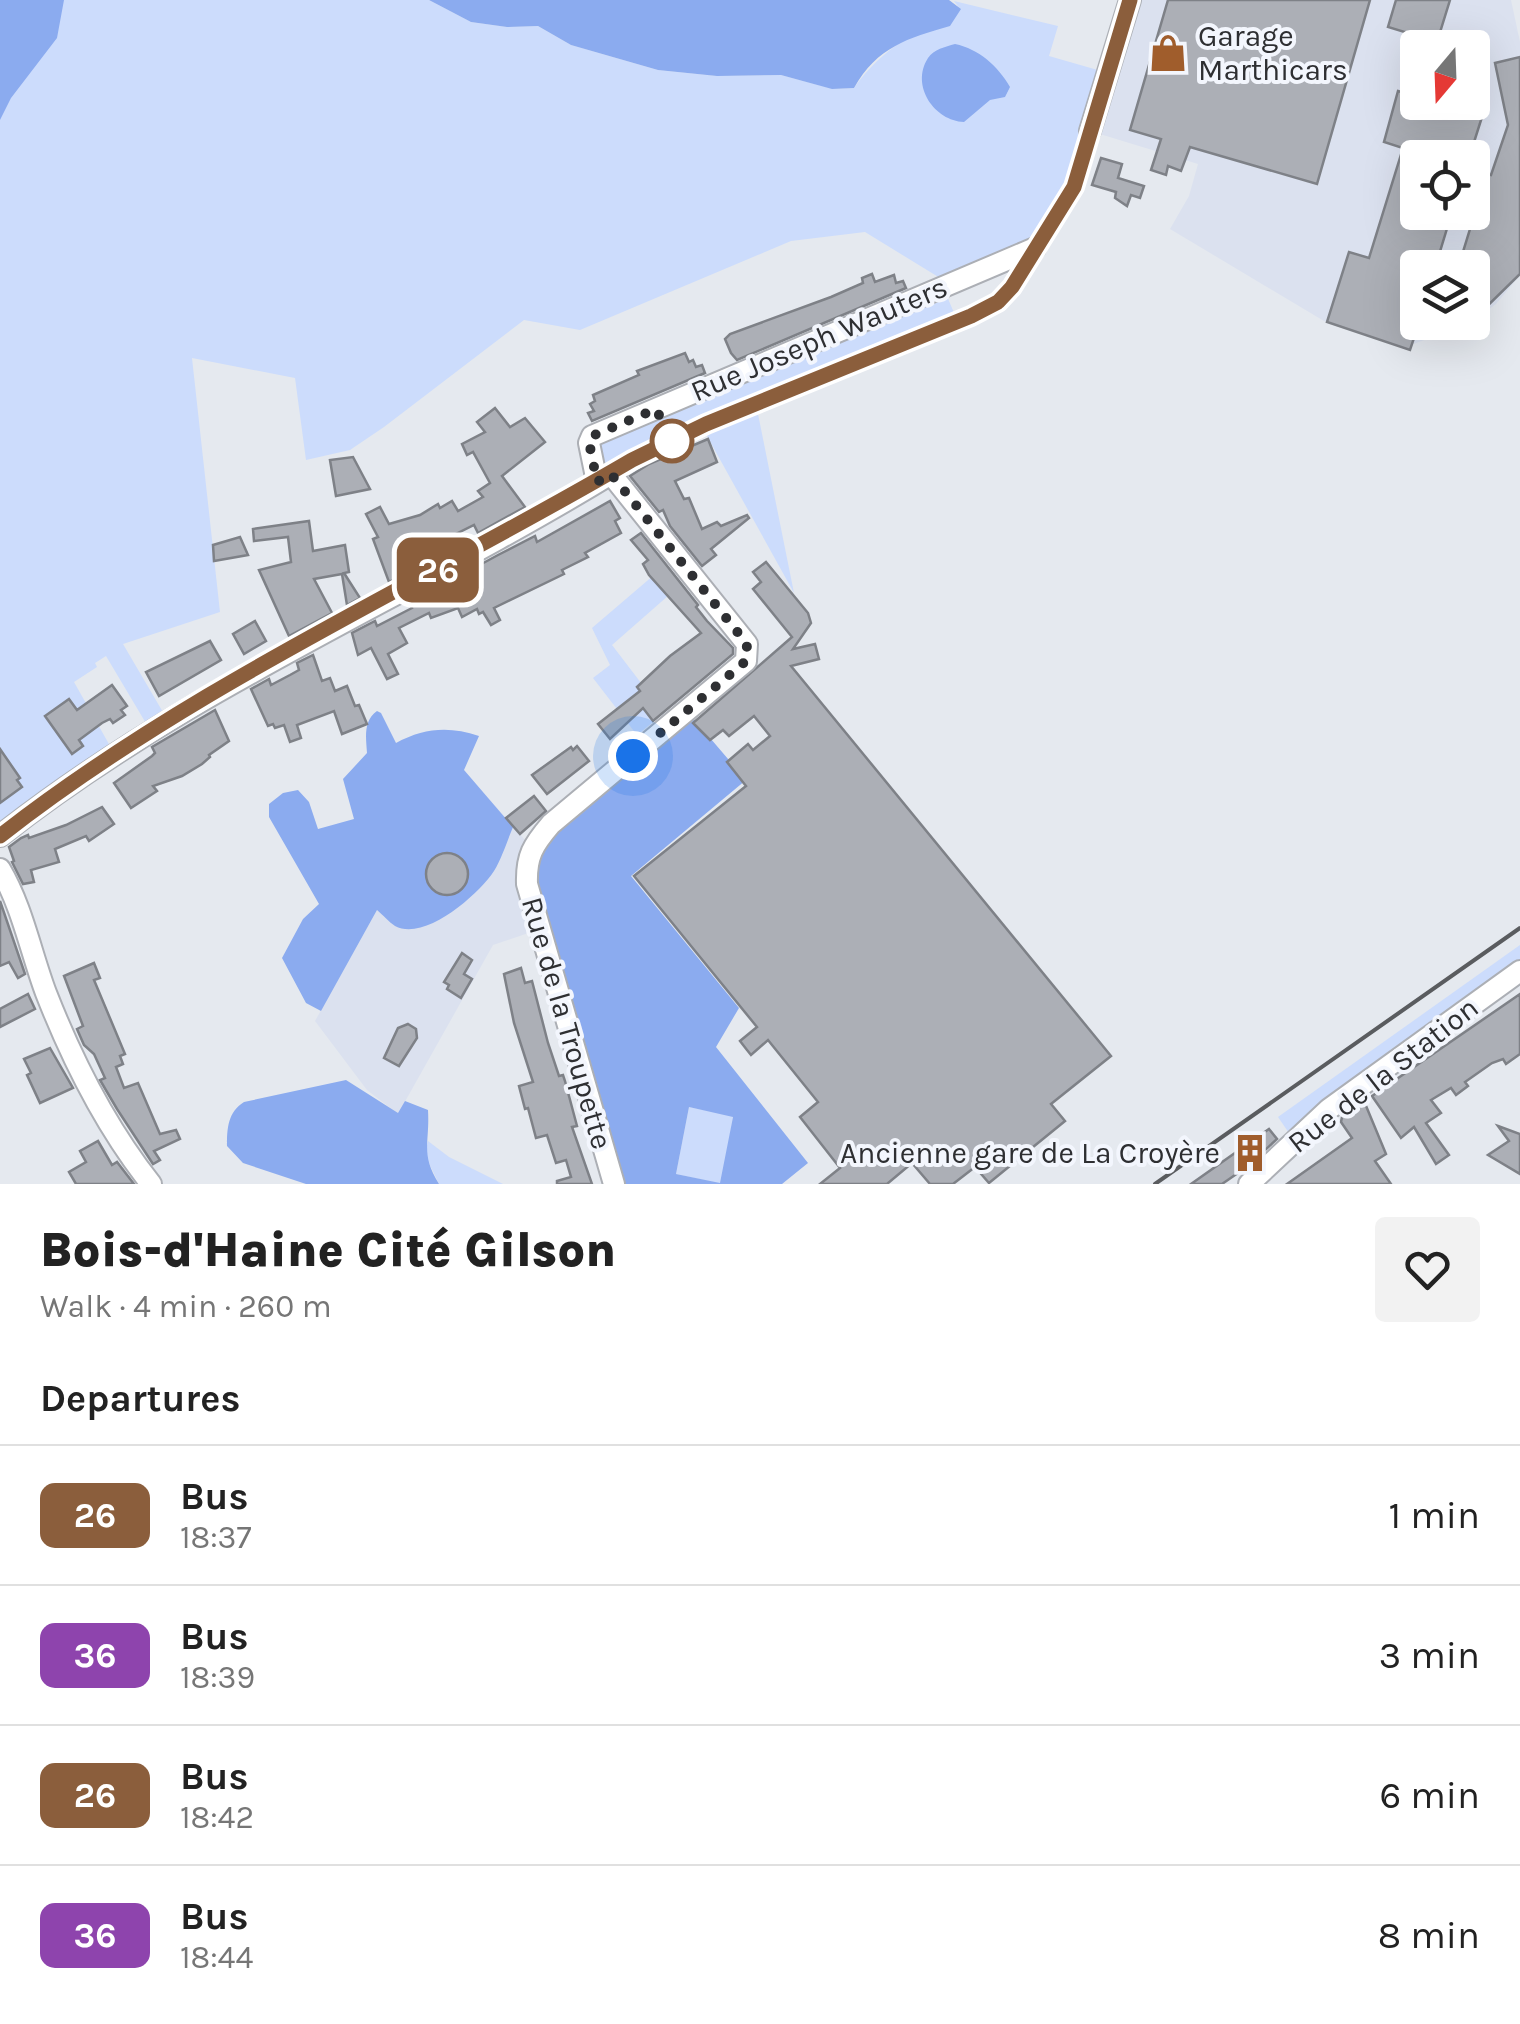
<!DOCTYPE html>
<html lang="en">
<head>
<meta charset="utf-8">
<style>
  :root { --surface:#fff; --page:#f2f2f2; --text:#222; --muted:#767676; --line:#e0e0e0 }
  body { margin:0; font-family:Karla,sans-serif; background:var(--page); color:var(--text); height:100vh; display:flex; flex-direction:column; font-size:38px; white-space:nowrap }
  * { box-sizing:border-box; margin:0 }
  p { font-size:32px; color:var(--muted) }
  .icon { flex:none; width:55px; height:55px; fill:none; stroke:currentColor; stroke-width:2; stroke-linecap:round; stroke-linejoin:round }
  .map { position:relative; height:1184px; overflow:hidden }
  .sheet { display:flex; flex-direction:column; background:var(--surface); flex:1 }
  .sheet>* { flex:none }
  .badge { padding:0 20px; border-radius:15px; font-size:35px; line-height:65px }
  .needle { width:65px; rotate:199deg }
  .fabs { position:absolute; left:1400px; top:30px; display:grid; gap:20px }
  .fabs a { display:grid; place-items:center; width:90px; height:90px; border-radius:10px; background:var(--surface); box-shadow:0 10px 40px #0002; font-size:50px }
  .you { position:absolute; width:50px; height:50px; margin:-25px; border:8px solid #fff; border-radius:50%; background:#1a73e8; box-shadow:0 0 0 15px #1a73e833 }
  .map>.badge { position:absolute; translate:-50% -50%; box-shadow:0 0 0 5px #fff }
  h2 { padding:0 40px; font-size:38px; line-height:90px }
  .round { display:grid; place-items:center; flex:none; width:105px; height:105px; border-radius:10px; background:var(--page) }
  .headline { display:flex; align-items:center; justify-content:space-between; height:170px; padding:0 40px }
  h1 { font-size:48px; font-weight:800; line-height:75px }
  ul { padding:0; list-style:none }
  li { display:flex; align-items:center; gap:30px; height:140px; padding:0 40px; border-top:2px solid var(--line) }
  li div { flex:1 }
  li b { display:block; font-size:38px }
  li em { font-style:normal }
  li .badge { min-width:110px; font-weight:700; text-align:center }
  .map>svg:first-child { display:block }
  .built { fill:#dbe1ef; fill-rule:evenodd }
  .green { fill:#ccdcfc }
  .forest { fill:#8babef; fill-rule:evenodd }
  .building { fill:#acafb6; stroke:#7e8187; stroke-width:2.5 }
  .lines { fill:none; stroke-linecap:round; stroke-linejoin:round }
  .minor-casing { stroke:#acafb5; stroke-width:24 }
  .minor { stroke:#fff; stroke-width:20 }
  .rail { stroke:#5a5c5f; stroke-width:4 }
  .line-casing { stroke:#fff; stroke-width:22 }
  .line { stroke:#8b5e3c; stroke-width:15 }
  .walk { stroke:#2e2f32; stroke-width:10; stroke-dasharray:0 18 }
  .stop-dot { fill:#fff; stroke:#8b5e3c; stroke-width:5 }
  .labels { text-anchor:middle; stroke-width:8; stroke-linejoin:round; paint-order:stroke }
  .poi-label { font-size:30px; fill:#2e2f32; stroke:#f3f6fd; text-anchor:start }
  .street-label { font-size:30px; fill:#2e2f32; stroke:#f3f6fd }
</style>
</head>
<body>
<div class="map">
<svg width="1520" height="1184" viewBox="0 0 1520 1184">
  <rect width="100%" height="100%" fill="#e5e9ef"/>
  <!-- built -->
  <g class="built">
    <path d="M1130 0H1511L1520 42V275L1496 304 1473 321 1472 268H1418V322L1470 323 1408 346 1324 321 1170 229 1189 196 1198 164 1090 131ZM1418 48H1472V102H1418ZM1418 158H1472V212H1418Z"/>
    <polygon points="464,770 531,847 540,929 493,945 398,1114 367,1090 315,1021 377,910"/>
  </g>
  <!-- green -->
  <g class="green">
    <path d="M0 0H429L471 22 507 27 538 26 571 45 658 70 717 76 781 75 833 89 854 88C883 47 916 32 960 9L954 1 1058 26 1049 56 1108 73 1074 187 1035 248 943 287 958 322 756 404 794 593 702 427 633 460 597 482 589 443 942 287 940 278 865 232 791 241 580 330 524 320 384 427 350 450 306 460 295 378 192 358 220 612 123 644 167 719 150 730 106 656 95 663 97 667 74 682 114 753 0 827Z"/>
    <polygon points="654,575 669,595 612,645 664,713 637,735 593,678 610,665 592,628"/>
    <polygon points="1520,945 1520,971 1289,1133 1278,1117"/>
    <polygon points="689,1107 733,1116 722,1184 676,1174"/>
    <polygon points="428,1141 449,1157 503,1184 439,1184 425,1155"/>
  </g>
  <!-- forest -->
  <g class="forest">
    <polygon points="0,0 64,0 57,38 11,98 0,120"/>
    <path d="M429 0H949L961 9 950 26C908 38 877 47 854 88L832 89 781 75 717 76 658 70 571 45 538 26 507 27 471 22Z"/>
    <path d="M955 44C979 49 998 66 1010 87L1005 97 990 100 964 122C935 121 910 86 928 58 934 49 945 47 955 44Z"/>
    <path d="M377 711 381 713 396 743C424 728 449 726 479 736L464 770 513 827C507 841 502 858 494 871 479 894 425 942 395 926 389 922 382 914 377 910L321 1011 306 1003 282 958 303 919 319 904 269 817V804L283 793 298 790 309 802 318 829 354 819 343 779 367 753C366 738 363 721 377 711Z"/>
    <path d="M687 711 746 780 631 876 739 1008 716 1047 808 1163 782 1184H614L527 884 531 847ZM689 1107 733 1117 720 1183 676 1174Z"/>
    <path d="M346 1080 398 1113 405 1101 428 1110C430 1144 420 1153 439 1184H306L243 1163 227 1146C227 1128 228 1112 244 1102Z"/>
  </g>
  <!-- building -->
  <g class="building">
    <polygon points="1168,0 1370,0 1317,184 1190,147 1181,171 1168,166 1166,175 1151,170 1161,139 1130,130"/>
    <polygon points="1396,0 1450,0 1437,42 1388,27"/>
    <polygon points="1520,57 1520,274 1472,321 1472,268 1458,268 1487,174 1491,175 1508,125 1495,63"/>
    <polygon points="1398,91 1418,97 1418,102 1464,102 1462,110 1482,117 1469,158 1418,158 1418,212 1452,212 1435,268 1418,268 1418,326 1410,350 1327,322 1349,252 1369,258 1403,148 1384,142"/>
    <polygon points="1101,158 1122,164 1118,178 1144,186 1140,198 1131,195 1127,206 1115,198 1116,192 1092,185"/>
    <polygon points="872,274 875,282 894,275 896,283 903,281 906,288 737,360 731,353 725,339 730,334 831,297 863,283 862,278"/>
    <polygon points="685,353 689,362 693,360 696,367 702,365 705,373 592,421 588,413 594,411 590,404 595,401 593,395 639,375 637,371"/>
    <polygon points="495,408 510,427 525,418 545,442 502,476 525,507 478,533 474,525 418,553 425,563 389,582 373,539 378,537 366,514 380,507 389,524 420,515 438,504 440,508 452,501 458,511 483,497 478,491 490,483 473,452 467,455 462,444 485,432 477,422"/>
    <polygon points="708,439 717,462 675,481 684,499 689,498 702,529 717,522 721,526 747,515 749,518 711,549 716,555 702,566 670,526 663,510 659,512 630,476 649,464"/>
    <polygon points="353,457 370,489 336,496 330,460"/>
    <polygon points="610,501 620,518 615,521 621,533 585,553 588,557 562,570 564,574 494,608 500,620 491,625 483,612 479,614 477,609 462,617 458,608 431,618 429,613 399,628 407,643 388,654 398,674 387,679 371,648 358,655 352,633 375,621 377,626 412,608 410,603 498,555 535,536 537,542"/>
    <polygon points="309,521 313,551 345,545 349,572 344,573 360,598 347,605 342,574 314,579 332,613 289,636 259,570 291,562 288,537 254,541 253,529"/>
    <polygon points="641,533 698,605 696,607 707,621 733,648 733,654 653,721 643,708 610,739 598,724 640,691 637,687 670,656 701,633 649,575 643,564 648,560 631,540"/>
    <polygon points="240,537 248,555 214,561 213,545"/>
    <polygon points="766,562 808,613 811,623 793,649 815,644 819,659 791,666 1111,1056 1051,1104 1065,1121 989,1183 975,1167 953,1184 930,1184 912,1163 887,1184 820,1184 840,1168 800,1117 818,1102 768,1040 751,1055 747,1050 740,1041 757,1027 634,876 746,786 727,762 748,744 753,750 770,736 754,716 729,736 723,730 710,740 693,723 792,637 753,589 761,582 753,572"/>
    <polygon points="255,621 266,641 244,654 233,634"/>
    <polygon points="210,641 221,660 159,696 146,672"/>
    <polygon points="313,655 322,681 330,678 335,691 347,686 355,706 359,705 367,724 342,734 334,711 297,725 301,738 290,742 284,725 275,728 273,724 268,726 251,689 269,679 271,685 290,675 299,670 297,663"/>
    <polygon points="112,685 127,706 121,710 125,715 113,723 110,719 102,723 79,740 83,746 72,754 45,716 69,699 77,710"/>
    <polygon points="215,710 229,741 209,755 210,757 202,764 182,776 153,786 157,791 131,808 114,783 152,756 155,753 152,747"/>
    <polygon points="577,746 589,761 547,794 532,775 571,747 573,750"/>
    <polygon points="0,749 20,778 17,780 22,787 0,803"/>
    <polygon points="534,796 546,811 520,834 506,818"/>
    <polygon points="102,807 114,824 89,841 86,836 55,849 59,862 31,870 34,882 23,884 12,862 14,861 9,847 21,838 28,835 29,838 66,825"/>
    <circle cx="447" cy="874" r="21"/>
    <polygon points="0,901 25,974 18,978 9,962 0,966"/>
    <polygon points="462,953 472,960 464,974 472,979 461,998 447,989 449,985 444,982"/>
    <polygon points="94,963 100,978 94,980 125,1054 120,1056 123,1064 116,1067 124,1088 138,1083 160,1134 176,1130 180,1139 154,1151 160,1160 153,1164 117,1109 100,1080 105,1078 94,1054 84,1045 77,1029 83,1026 64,976"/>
    <polygon points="521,968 525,983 532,981 548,1043 559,1076 563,1075 565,1081 577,1126 572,1127 592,1184 557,1184 557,1181 571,1177 566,1160 556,1163 547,1135 536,1138 528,1108 525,1109 519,1086 533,1082 514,1023 504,974"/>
    <polygon points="28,994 35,1009 0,1027 0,1009"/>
    <polygon points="1520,994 1520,1054 1506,1064 1503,1059 1492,1063 1465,1082 1468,1086 1456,1095 1451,1088 1431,1100 1441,1113 1426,1123 1449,1155 1436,1164 1414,1127 1401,1138 1372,1096"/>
    <polygon points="408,1024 416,1029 417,1038 399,1066 384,1058 398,1028"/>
    <polygon points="50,1048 73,1088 40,1103 27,1075 31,1073 24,1059"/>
    <polygon points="1364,1101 1386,1154 1375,1161 1391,1184 1287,1184 1352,1138 1341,1122 1342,1117"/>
    <polygon points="1498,1126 1520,1134 1520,1174 1488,1155 1509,1141"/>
    <polygon points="1269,1129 1277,1139 1248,1166 1222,1184 1191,1184"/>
    <polygon points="98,1141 112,1165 117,1162 134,1184 76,1184 69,1172 86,1162 80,1151"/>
  </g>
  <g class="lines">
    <!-- minor casing -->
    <g class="minor-casing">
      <g id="minor">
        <polyline points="1090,131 1130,0"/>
        <polyline points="597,482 589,443 592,436 1035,248"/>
        <path d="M0 836C188 688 408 598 611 474L747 644 746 661 551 824C533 845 526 856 527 884L614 1184"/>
        <path d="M0 869C22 906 31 953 46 993 73 1062 105 1126 151 1184"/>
        <polyline points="1249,1184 1329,1109 1520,971"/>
      </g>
    </g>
    <!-- minor -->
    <use href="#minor" class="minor"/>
    <!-- rail -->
    <polyline class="rail" points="1155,1184 1520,928"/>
  </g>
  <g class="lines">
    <!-- line casing -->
    <g class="line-casing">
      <path id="line" d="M0 836C194 684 421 584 632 460L706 424 971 316 998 302 1012 287 1074 187 1130 0"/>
    </g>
    <!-- line -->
    <use href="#line" class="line"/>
    <!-- walk -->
    <polyline class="walk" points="633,756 746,661 747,644 611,474 597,482 589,442 592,436 656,409 672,441"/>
  </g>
  <!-- icons -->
  <defs>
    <g id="shop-bare" transform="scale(3)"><path d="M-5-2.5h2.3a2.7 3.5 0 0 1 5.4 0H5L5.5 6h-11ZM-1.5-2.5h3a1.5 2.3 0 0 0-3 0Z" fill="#a05d2c" stroke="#f3f6fd" stroke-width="2.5" paint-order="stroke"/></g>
    <g id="building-bare" transform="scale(3)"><path d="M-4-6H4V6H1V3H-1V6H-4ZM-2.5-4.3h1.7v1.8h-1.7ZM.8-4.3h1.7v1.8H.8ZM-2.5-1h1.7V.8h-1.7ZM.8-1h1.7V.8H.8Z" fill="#a05d2c" stroke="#f3f6fd" stroke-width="2.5" paint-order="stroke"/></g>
  </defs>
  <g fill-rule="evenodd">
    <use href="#shop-bare" x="1168" y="53"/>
    <use href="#building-bare" x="1250" y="1153"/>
  </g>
  <!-- markers -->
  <circle class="stop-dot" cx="672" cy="441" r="20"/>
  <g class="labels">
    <!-- poi labels -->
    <g class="poi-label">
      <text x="1198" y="46">Garage<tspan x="1198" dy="34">Marthicars</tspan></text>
      <text x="1220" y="1163" text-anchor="end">Ancienne gare de La Croyère</text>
    </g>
    <!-- street labels -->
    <g class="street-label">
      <text transform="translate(819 339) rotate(-23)" y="10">Rue Joseph Wauters</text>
      <text transform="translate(567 1023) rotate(74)" y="10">Rue de la Troupette</text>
      <text transform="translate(1383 1075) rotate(-38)" y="10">Rue de la Station</text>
    </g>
  </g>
</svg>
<div class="fabs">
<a><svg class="needle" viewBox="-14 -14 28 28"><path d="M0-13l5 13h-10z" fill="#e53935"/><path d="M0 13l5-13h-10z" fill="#767676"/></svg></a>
<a><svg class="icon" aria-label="locate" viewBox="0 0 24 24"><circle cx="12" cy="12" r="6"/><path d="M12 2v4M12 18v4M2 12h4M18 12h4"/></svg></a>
<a><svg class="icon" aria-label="layers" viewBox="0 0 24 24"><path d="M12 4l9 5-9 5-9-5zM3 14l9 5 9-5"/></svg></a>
</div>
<div class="you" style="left:633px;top:756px"></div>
<b class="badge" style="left:438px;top:570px;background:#8b5e3c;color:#fff">26</b>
</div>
<section class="sheet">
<div class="headline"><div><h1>Bois-d'Haine Cité Gilson</h1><p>Walk · 4 min · 260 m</p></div><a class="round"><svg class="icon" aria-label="heart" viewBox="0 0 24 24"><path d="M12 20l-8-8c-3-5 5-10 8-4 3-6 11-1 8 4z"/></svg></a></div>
<h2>Departures</h2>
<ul>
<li><span class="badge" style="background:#8b5e3c;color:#fff">26</span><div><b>Bus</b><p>18:37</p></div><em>1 min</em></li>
<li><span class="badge" style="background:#8e44ad;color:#fff">36</span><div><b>Bus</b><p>18:39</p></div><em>3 min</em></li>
<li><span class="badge" style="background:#8b5e3c;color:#fff">26</span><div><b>Bus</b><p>18:42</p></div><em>6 min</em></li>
<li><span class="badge" style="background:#8e44ad;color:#fff">36</span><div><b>Bus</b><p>18:44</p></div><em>8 min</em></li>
</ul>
</section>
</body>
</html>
